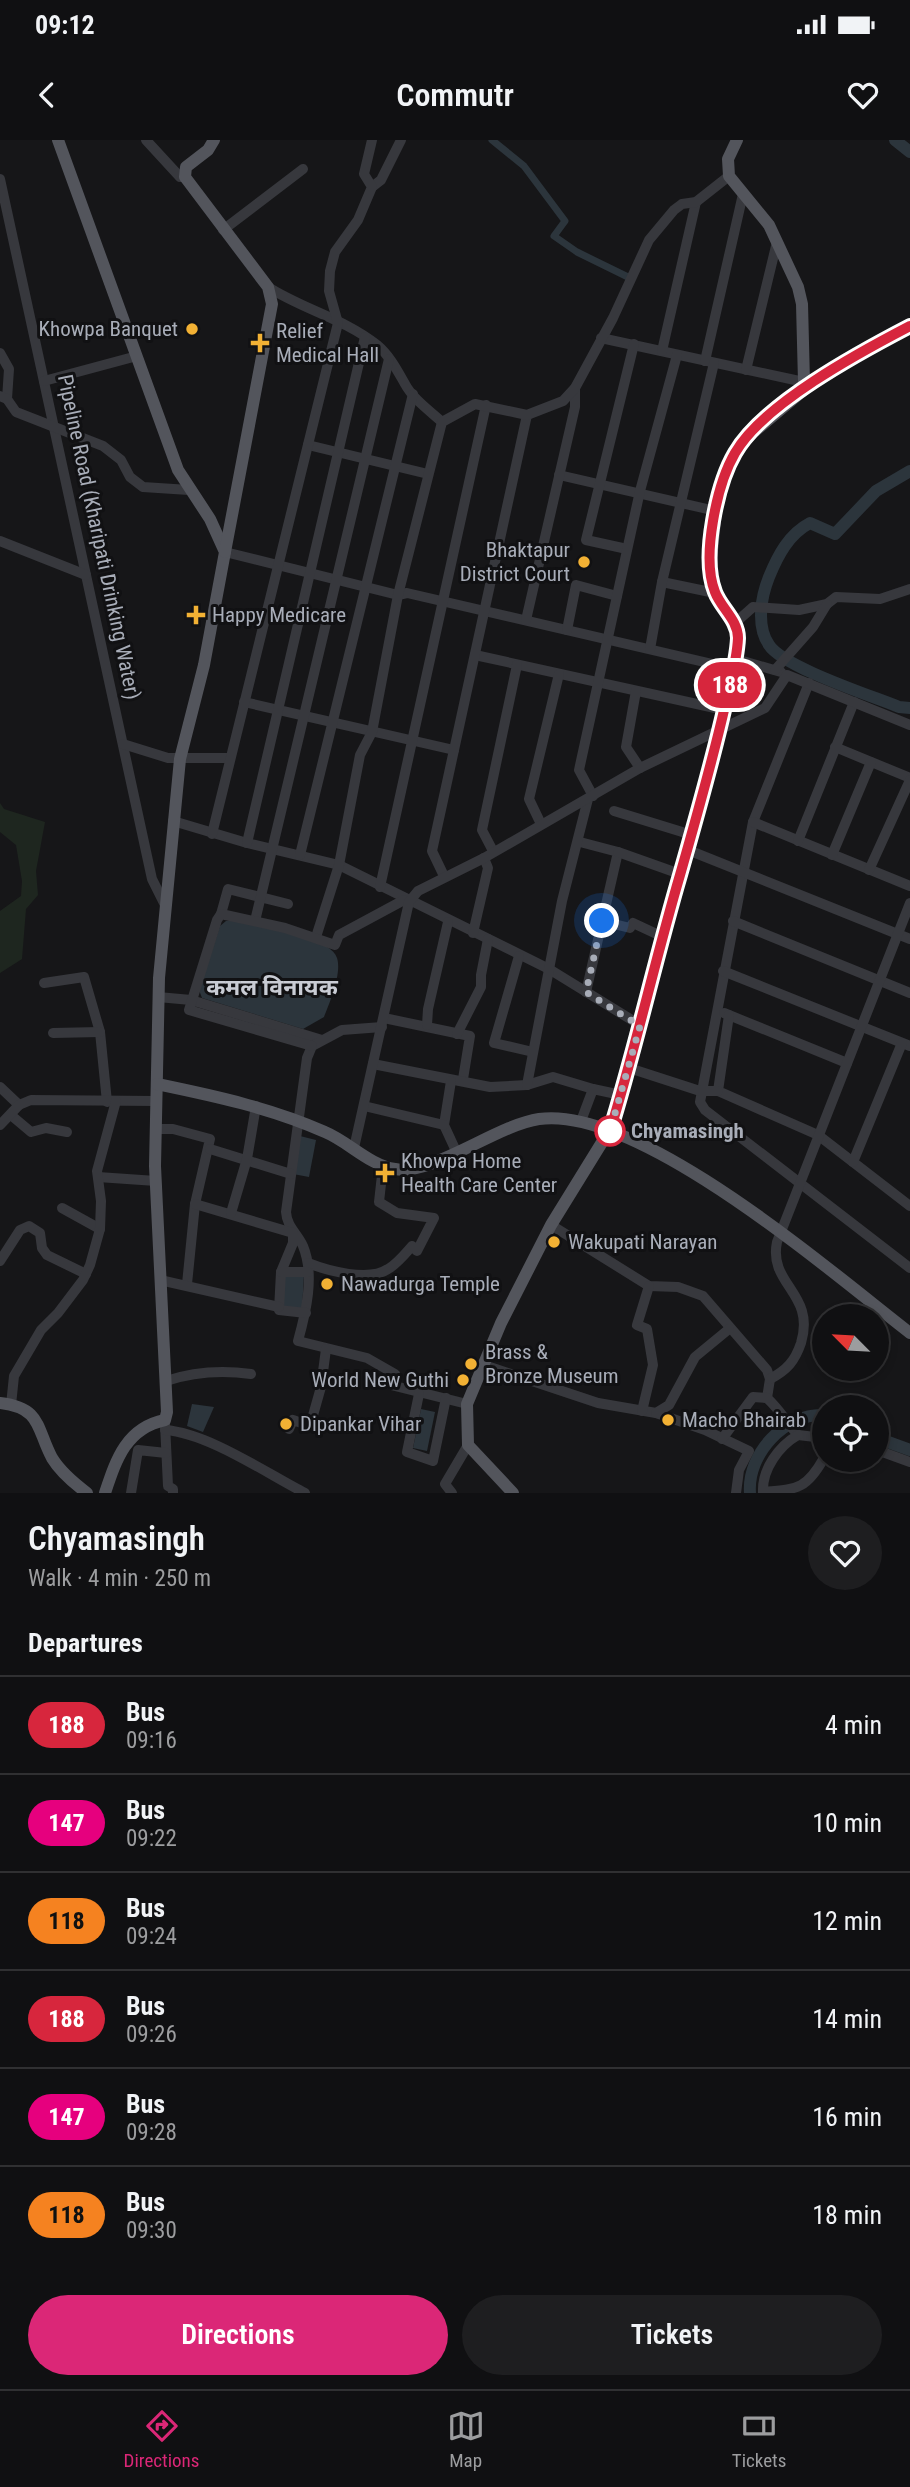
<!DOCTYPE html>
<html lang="en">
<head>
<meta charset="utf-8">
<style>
  :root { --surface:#101012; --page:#1e1e20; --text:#f1f3f6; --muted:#9c9d9f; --line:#303032; --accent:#db2777 }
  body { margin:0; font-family:"Roboto Condensed","Noto Sans Devanagari",sans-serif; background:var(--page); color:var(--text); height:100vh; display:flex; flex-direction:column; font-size:26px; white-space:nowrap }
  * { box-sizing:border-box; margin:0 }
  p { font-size:23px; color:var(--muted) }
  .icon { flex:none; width:38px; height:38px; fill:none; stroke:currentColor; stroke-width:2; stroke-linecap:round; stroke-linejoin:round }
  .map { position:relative; height:1353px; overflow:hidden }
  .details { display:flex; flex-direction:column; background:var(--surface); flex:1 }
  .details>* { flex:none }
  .badge { padding:0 14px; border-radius:23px; font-size:24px; line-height:46px }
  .needle { width:46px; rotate:294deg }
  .controls { position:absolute; left:812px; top:1164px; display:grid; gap:14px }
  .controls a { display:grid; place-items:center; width:77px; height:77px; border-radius:50%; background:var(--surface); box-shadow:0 4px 10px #0003,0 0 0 2px var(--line); font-size:35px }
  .you { position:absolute; width:35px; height:35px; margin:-18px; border:5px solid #fff; border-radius:50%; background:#1a73e8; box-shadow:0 0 0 10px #1a73e833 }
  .map>.badge { position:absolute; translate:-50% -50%; box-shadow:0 0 0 4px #fff }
  h2 { padding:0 28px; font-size:26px; line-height:63px }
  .round { display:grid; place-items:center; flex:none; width:74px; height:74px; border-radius:37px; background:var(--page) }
  .head { display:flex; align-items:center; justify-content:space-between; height:119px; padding:0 28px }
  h1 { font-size:33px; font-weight:600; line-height:52px }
  .button { display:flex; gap:14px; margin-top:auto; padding:14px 28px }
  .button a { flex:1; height:80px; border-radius:42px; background:var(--accent); color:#fff; font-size:28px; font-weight:600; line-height:80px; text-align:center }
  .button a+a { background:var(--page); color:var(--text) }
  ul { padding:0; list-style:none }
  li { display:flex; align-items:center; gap:21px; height:98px; padding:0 28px; border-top:2px solid var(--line) }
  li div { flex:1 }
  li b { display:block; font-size:26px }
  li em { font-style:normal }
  li .badge { min-width:77px; font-weight:700; text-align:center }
  .status { display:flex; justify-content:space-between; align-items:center; height:49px; padding:0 35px; background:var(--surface); direction:ltr }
  .status svg { height:19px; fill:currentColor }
  header { display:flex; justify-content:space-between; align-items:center; height:91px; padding:0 28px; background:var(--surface); font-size:32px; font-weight:600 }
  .menu { display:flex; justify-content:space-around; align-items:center; height:98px; border-top:2px solid var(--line); background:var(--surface); font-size:19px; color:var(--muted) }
  .menu a { display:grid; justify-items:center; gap:4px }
  .menu .current { color:var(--accent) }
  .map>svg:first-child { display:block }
  .green { fill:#1e261f }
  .water { fill:#2c353c }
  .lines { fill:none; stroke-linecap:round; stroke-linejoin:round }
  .canal { stroke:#2c353c; stroke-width:7 }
  .river { stroke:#2c353c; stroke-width:12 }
  .minor { stroke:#37383d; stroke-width:10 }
  .major { stroke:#53555c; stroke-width:12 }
  .line-casing { stroke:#fff; stroke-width:16 }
  .line { stroke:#d7263d; stroke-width:10 }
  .walk { stroke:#a8adb8; stroke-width:7; stroke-dasharray:0 12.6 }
  .poi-dot { fill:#f2b134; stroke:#111113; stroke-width:2.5 }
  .stop-dot { fill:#fff; stroke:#d7263d; stroke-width:3.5 }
  .labels { text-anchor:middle; stroke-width:6; stroke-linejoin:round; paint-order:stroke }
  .poi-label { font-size:21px; fill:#a8adb8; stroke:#111113; text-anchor:start }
  .street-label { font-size:21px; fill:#a8adb8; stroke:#111113 }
  .stop-label { font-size:21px; font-weight:bold; fill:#a8adb8; stroke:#111113; text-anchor:start }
  .neighbourhood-label { font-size:23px; font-weight:bold; fill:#c9ccd4; stroke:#111113 }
</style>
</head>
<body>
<div class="status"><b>09:12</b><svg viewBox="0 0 49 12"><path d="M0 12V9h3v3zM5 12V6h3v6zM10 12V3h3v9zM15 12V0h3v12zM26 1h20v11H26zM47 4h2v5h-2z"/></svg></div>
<header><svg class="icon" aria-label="back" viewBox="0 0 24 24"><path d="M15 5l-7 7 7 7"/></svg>Commutr<svg class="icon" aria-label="heart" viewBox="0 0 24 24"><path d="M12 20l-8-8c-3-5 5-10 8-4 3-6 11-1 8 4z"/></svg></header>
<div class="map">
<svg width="910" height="1353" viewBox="0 0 910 1353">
  <rect width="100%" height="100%" fill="#161618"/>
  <!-- green -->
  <polygon class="green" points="0,663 4,669 45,682 36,731 38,755 26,769 22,819 0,833 0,771 21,756 22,741 16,705 0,692"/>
  <!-- water -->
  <g class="water">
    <path d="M236 780C257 785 331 797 337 818 342 833 330 862 324 877L303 889 202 858 199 850 220 786 226 781Z"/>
    <polygon points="300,996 316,1000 309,1037 293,1034"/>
    <polygon points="284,1133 304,1133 302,1170 283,1169"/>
    <polygon points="192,1264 214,1267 203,1292 187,1286"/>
    <polygon points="421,1269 435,1272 427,1311 413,1308"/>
  </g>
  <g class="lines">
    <!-- canal -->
    <polyline class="canal" points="492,0 524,26 565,81 554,96 577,112 630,138"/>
    <!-- river -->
    <g class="river">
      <polyline points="895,0 910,12"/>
      <path d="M910 331 876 351 835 394 810 383C789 394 778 415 769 437 761 457 756 486 769 505 783 527 872 556 899 567L910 568"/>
      <polyline points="877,1298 910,1310"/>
      <path d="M750 1353C747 1314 785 1273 824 1275"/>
    </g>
    <!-- minor -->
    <g class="minor">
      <polyline points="146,0 180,37 185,37"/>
      <polyline points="0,39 152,739 164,763"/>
      <polyline points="372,47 381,40 401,0"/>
      <polyline points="223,90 303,29"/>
      <path d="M268 147C302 169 345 179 377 205 390 216 397 230 405 244 413 259 430 271 442 282"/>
      <polyline points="601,198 804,242"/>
      <polyline points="662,211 696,62"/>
      <polyline points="0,213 9,229 7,259"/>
      <polyline points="705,221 743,54"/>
      <polyline points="746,230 777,102"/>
      <polyline points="44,241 137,216"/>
      <polyline points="0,256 7,259 16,272 103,306 121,320 130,337 143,347 189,350"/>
      <polyline points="308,305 428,334"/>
      <polyline points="559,335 716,371"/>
      <polyline points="0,401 86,435"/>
      <polyline points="627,409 586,400 634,204"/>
      <polyline points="225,412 398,455 407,453 734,529"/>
      <polyline points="662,442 715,453"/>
      <polyline points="526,480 575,267 575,248"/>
      <polyline points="735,483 753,467 799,470 827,464 836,457 880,459 910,449"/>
      <polyline points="567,490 576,445 617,456"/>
      <polyline points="650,509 662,442 714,223"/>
      <polyline points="475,515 724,570"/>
      <polyline points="736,519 781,532"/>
      <polyline points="775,530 813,487 827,464"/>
      <polyline points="809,543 753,682 700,962 705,970 910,1128"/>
      <polyline points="636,551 626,607 640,628"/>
      <polyline points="244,562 454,610"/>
      <polyline points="123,604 168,618 230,618"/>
      <polyline points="835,607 910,638"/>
      <polyline points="593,656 579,630 640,351 677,215"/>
      <polyline points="614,671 692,695"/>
      <polyline points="173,681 247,703 339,725 549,829 640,885"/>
      <polyline points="753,682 910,746"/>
      <polyline points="541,684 529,659 559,534"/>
      <polyline points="212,694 338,183 329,151 330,131 335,112 358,80 372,47 364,34 372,0"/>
      <polyline points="798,701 854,562"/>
      <polyline points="580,702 618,712 586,852"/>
      <polyline points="247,703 365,197"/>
      <polyline points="688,710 910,799"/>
      <polyline points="493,711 482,690 517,525"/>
      <polyline points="618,712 680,734"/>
      <polyline points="300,715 413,254"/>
      <polyline points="832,715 871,622"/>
      <polyline points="869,730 910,640"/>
      <polyline points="444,736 432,711 527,275"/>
      <polyline points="380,747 486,265"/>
      <polyline points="221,774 228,749 288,764"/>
      <polyline points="255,781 389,219"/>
      <polyline points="602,781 630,788 633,783 663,797"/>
      <polyline points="733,781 910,853"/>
      <polyline points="473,793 488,728 484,718"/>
      <polyline points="316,797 339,725 360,615 372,592 398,455 442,282 475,264 527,275 563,261 575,248 613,178 649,100 674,70 682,64 696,62 729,36"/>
      <polyline points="519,816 494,903 533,912"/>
      <polyline points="723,831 910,906"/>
      <polyline points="44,843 84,837 100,892 107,962"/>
      <polyline points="158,857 191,860 322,900"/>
      <polyline points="724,873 847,923"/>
      <polyline points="729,875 718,951 818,995 910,1066"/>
      <polyline points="384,878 470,896 463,939"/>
      <polyline points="427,885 428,869 448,782"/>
      <path d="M382 887 342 890 312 906 307 918 286 1072C287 1087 297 1093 303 1106 315 1135 306 1172 298 1201L367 1218 395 1234 391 1245 467 1264"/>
      <polyline points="53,893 100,892"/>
      <polyline points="457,894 481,847 481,835 488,799"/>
      <polyline points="312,906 189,870 217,780 221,774 285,788 335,805 339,795 404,760"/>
      <polyline points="373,924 490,947 527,945 553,937 593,949"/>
      <polyline points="629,928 700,951 718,951"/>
      <polyline points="451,941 444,985 456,1011"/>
      <polyline points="527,945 562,761 588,659"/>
      <polyline points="0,947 19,965"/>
      <polyline points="364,966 444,985"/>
      <polyline points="12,976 31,992 46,988 67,992"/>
      <polyline points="581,981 593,949 621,955"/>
      <polyline points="0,985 19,965 31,960 156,961"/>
      <polyline points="156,989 173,989 210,999 195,1064 187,1144"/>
      <polyline points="354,1008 409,762 418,751 484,718 640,628 765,568 787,535 910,585"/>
      <polyline points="210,1009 291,1034"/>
      <polyline points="853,1022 902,903"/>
      <polyline points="98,1037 156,1041"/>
      <polyline points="195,1064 293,1093 293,1103 281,1132 279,1170 306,1173"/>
      <polyline points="62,1068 100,1089"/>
      <polyline points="231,1073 247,1019 256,966"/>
      <path d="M551 1085 649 1146 678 1147 703 1156 767 1230 770 1239 767 1258C780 1270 787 1283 798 1295L824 1298"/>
      <polyline points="0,1121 20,1090 29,1086 40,1093 42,1108 47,1115 86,1134"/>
      <path d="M308 1123C328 1131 369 1142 388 1129 397 1124 405 1114 412 1106L417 1111 434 1078 397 1073 379 1062 383 1026"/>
      <polyline points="281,1132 308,1132"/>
      <polyline points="160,1140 279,1167"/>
      <polyline points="484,1225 598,1263 656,1273 705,1290 749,1311 739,1330 736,1353"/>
      <path d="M770 1239C787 1230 795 1221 801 1203 816 1153 768 1145 777 1102L910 763"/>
      <path d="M166 1241C193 1232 222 1230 251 1234"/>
      <polyline points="419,1254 407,1312 433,1321 446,1258"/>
      <polyline points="11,1265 14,1236 41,1190 58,1173 83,1140 90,1125 100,1089 101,1061 97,1031 116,961"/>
      <polyline points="642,1271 653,1225 647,1189 637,1185 649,1146"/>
      <polyline points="656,1273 669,1265 695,1217 729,1189"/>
      <polyline points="165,1284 168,1346 173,1349 173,1353"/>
      <polyline points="289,1289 293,1280 310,1286 321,1247 326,1209"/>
      <path d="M165 1290C208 1293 266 1333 305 1353"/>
      <path d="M798 1295C779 1306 762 1329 763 1352 797 1349 806 1350 824 1318"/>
      <polyline points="722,1299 753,1257 767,1258"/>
      <polyline points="877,1310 910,1322"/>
      <polyline points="131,1353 138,1310 166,1313"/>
      <polyline points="452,1353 445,1344 468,1305"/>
    </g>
    <!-- major -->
    <g class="major">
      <path d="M58 0 178 330 210 379 225 412 204 525 180 619 159 838 155 1026 167 1272 165 1280C126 1288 116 1320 105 1353"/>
      <polyline points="214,0 208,10 186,27 185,37 268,147 272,164 225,412"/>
      <polyline points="737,0 728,19 729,36 769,85 798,147 802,164 804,242 811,244"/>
      <path d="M157 944C215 956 271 968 325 992 349 1002 369 1025 395 1029 432 1036 497 985 539 979 639 965 831 1132 910 1193"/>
      <path d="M0 1263C42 1268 36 1288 52 1318 60 1331 75 1344 87 1353"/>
      <polyline points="513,1353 468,1305 467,1264 501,1183 551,1085 609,991 709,634 734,529 738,495 735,483 715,453 710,430 716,371 727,329 742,302 811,244 841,223 910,186"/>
    </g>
  </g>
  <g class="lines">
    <!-- line casing -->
    <g class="line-casing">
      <path id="line" d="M610 991C636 907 655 820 680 735 696 679 712 623 725 566 730 544 737 521 738 498 738 480 721 468 715 452 701 417 717 344 735 313 763 264 860 212 910 186"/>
    </g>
    <!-- line -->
    <use href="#line" class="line"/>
    <!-- walk -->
    <polyline class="walk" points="602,781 586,852 640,886 610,991"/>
  </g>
  <!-- markers -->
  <g class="poi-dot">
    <circle cx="192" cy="189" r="7"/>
    <path d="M256.5 192.5h7v7h7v7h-7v7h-7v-7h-7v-7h7z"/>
    <circle cx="584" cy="422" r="7"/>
    <path d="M192.5 464.5h7v7h7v7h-7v7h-7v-7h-7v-7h7z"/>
    <path d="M381.5 1022.5h7v7h7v7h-7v7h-7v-7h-7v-7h7z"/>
    <circle cx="554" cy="1102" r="7"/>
    <circle cx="327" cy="1144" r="7"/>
    <circle cx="471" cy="1224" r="7"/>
    <circle cx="463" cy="1240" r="7"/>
    <circle cx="668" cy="1280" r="7"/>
    <circle cx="286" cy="1284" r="7"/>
  </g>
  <circle class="stop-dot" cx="610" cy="991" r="14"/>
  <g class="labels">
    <!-- poi labels -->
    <g class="poi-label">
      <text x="178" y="196" text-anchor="end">Khowpa Banquet</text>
      <text x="276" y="198">Relief<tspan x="276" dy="24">Medical Hall</tspan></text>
      <text x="570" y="417" text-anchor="end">Bhaktapur<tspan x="570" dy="24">District Court</tspan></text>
      <text x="212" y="482">Happy Medicare</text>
      <text x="401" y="1028">Khowpa Home<tspan x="401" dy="24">Health Care Center</tspan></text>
      <text x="568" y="1109">Wakupati Narayan</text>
      <text x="341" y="1151">Nawadurga Temple</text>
      <text x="485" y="1219">Brass &amp;<tspan x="485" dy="24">Bronze Museum</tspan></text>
      <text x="449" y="1247" text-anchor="end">World New Guthi</text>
      <text x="682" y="1287">Macho Bhairab</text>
      <text x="300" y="1291">Dipankar Vihar</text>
    </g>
    <!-- street labels -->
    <g class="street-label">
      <text transform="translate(99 397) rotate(78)" y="7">Pipeline Road (Kharipati Drinking Water)</text>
    </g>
    <!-- stop labels -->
    <g class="stop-label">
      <text x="631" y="998">Chyamasingh</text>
    </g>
    <!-- neighbourhood labels -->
    <g class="neighbourhood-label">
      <text x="272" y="855">कमल विनायक</text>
    </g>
  </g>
</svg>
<div class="controls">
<a><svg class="needle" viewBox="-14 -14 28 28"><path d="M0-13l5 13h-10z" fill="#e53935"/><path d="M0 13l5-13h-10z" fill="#9c9d9f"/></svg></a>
<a><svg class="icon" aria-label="locate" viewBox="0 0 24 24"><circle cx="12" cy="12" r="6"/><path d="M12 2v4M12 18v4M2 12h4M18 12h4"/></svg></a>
</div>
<div class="you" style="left:602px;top:781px"></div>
<b class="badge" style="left:730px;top:545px;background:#d7263d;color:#fff">188</b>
</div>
<section class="details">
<div class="head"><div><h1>Chyamasingh</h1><p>Walk · 4 min · 250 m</p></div><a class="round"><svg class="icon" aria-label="heart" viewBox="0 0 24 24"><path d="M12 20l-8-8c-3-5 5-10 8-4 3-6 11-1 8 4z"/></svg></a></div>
<h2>Departures</h2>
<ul>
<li><span class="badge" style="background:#d7263d;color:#fff">188</span><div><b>Bus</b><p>09:16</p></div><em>4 min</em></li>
<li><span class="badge" style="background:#e6007e;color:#fff">147</span><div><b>Bus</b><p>09:22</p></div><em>10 min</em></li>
<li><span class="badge" style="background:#f58220;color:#111">118</span><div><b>Bus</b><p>09:24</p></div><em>12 min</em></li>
<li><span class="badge" style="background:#d7263d;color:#fff">188</span><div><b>Bus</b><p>09:26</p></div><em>14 min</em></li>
<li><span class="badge" style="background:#e6007e;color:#fff">147</span><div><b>Bus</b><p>09:28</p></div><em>16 min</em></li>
<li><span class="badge" style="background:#f58220;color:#111">118</span><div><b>Bus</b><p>09:30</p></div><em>18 min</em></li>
</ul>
<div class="button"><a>Directions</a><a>Tickets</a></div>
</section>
<nav class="menu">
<a class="current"><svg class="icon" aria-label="directions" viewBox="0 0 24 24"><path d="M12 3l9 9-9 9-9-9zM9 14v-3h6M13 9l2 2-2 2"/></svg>Directions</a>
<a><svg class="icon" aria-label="map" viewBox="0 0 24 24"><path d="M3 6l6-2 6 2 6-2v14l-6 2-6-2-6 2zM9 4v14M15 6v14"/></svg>Map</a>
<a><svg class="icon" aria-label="tickets" viewBox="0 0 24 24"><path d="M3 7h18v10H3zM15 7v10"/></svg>Tickets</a>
</nav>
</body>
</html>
